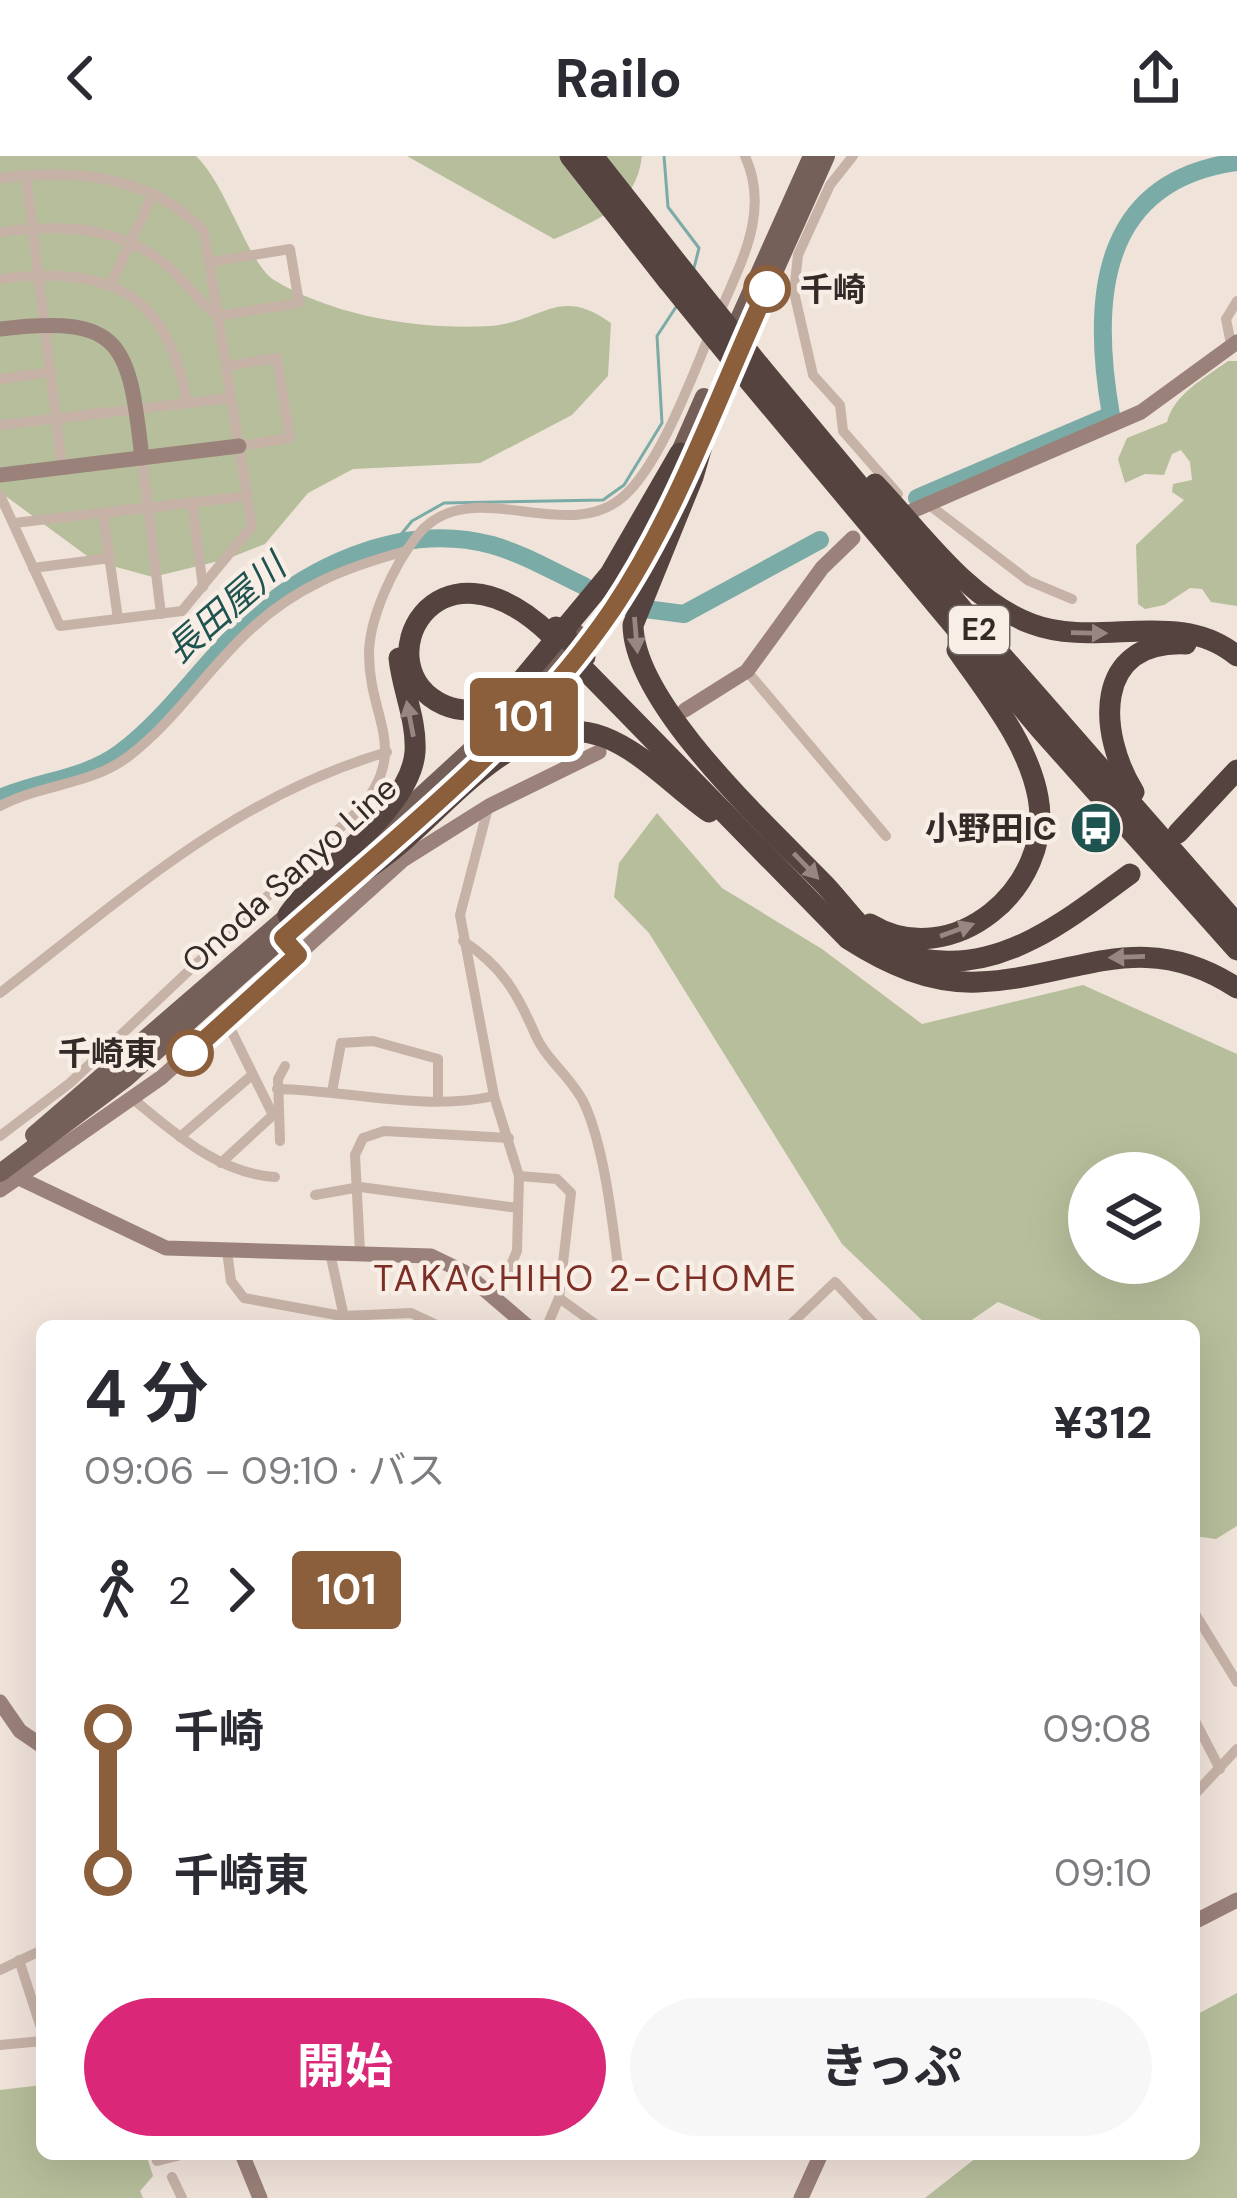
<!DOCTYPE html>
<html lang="ja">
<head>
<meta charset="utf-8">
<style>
  :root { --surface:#fff; --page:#f7f7f7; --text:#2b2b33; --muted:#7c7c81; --accent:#db2777 }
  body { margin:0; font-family:"DM Sans","Noto Sans JP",sans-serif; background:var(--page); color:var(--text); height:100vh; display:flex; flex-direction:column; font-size:45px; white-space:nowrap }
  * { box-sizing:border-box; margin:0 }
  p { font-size:39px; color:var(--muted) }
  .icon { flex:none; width:66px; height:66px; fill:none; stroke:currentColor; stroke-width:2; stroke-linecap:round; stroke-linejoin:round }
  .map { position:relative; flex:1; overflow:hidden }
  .sheet { position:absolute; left:36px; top:1164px; width:1164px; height:840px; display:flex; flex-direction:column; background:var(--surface); border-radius:18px; box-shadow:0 12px 48px #0002 }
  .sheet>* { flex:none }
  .badge { padding:0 24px; border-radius:9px; font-size:42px; line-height:78px }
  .buttons { position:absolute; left:1068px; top:996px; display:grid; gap:24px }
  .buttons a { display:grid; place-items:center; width:132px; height:132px; border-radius:50%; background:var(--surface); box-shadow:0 12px 48px #0002; font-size:60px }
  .map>.badge { position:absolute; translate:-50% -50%; box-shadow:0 0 0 6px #fff }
  .legs { display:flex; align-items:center; gap:18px; height:132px; padding:0 48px; font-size:39px }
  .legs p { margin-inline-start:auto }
  .headline { display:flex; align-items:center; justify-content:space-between; height:204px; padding:0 48px }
  h1 { font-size:66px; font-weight:700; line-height:90px }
  .primary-button { display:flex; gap:24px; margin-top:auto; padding:24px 48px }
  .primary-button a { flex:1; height:138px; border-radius:72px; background:var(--accent); color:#fff; font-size:48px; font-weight:700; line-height:138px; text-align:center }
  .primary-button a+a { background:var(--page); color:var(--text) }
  ul { padding:0 48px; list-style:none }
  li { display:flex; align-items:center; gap:42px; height:144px; font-size:45px }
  li i { display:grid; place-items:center; width:18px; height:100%; margin:0 15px; background:currentColor }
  li i::after { content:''; width:30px; height:30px; margin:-15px; border:9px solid; border-radius:50%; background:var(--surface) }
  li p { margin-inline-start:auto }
  li:first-child i { background:linear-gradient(#0000 50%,currentColor 0) }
  li:last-child i { background:linear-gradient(currentColor 50%,#0000 0) }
  header { display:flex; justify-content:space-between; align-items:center; height:156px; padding:0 48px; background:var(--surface); font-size:54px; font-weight:700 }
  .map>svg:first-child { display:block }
  .green { fill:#b6be9b; fill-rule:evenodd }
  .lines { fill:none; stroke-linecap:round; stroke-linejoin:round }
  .stream { stroke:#7baba7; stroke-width:3 }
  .river { stroke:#7baba7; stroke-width:18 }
  .street { stroke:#c7b2a7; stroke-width:10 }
  .secondary { stroke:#9a8179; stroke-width:15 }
  .primary { stroke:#755f59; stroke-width:18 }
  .highway { stroke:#54433f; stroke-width:21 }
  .highway-bridge { stroke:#54433f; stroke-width:21 }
  .oneway { fill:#968782 }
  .line-1-casing { stroke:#fff; stroke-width:27 }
  .line-1 { stroke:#8b5e3c; stroke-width:18 }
  .stop-1-dot { fill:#fff; stroke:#8b5e3c; stroke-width:6 }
  .labels { text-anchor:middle; stroke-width:9; stroke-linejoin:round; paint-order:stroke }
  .shield { fill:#f8eee6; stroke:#6f6560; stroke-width:3 }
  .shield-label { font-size:30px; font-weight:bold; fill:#342a27 }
  .stop-label { font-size:33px; font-weight:bold; fill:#342a27; stroke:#f8eee6; text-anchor:start }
  .poi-label { font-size:33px; font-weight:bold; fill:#342a27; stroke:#f8eee6; text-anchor:end }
  .street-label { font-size:33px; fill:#342a27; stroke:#f8eee6 }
  .water-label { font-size:36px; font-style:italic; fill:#1f5350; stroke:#f8eee6 }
  .neighbourhood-label { font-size:36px; letter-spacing:3px; fill:#7e2f25; stroke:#f8eee6 }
</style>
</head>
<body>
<header><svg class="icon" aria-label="back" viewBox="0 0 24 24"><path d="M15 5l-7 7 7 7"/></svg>Railo<svg class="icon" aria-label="share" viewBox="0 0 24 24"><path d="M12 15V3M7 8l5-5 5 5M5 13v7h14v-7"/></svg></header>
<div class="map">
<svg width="1237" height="2042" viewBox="0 0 1237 2042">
  <rect width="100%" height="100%" fill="#f0e3da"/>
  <!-- green -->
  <g class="green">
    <path d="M0 0H196C226 28 249 109 274 124 335 161 421 174 490 170 543 166 558 129 611 167L608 220 572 259 480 307 353 313 308 337 265 388 227 403 153 421 94 405 0 336Z"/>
    <path d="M407 0H642C636 51 596 65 554 83Z"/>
    <path d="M1228 205H1237V450L1211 446 1202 433 1190 432 1164 449 1145 453 1138 448 1136 389 1184 344 1172 336 1173 328 1192 324 1190 306 1181 294 1172 298 1164 319 1145 318 1125 327 1118 303 1127 282 1167 266C1174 238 1205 222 1228 205Z"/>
    <path d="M657 657 722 732 822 793 922 868 1083 829 1237 898V1370L1216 1383 1194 1380V1170H1056L998 1146 963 1170H928L842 1088 649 777 614 741 619 707ZM1089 1017H1179V1107H1089Z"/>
    <polygon points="1237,1837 1237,2042 925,2042 981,1998 1194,1998 1194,1860"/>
    <polygon points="42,1929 42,1998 146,1998 153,2020 140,2035 143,2042 0,2042 0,1934"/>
  </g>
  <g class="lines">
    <!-- stream -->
    <g class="stream">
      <polyline points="664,0 668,51 699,92 694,112"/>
      <polyline points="394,387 412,365 444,347 603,344 624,329 662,267 657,180 678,148"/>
    </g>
    <!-- river -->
    <g class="river">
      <path d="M917 342 1111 259C1091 145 1098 25 1237 6"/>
      <polyline points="622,450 684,458 820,384"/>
      <path d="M0 642C39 625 85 623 120 597 164 564 196 518 234 479 299 413 399 364 492 389 524 398 554 416 584 430"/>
    </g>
    <!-- street -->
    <g class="street">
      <polyline points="853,0 830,29 798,99 794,136 813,219 840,249 843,275 898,338"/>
      <polyline points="26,19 62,311"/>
      <path d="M0 22C74 13 149 18 204 75L252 370 182 455 60 470 0 339"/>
      <path d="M0 76C63 68 121 69 171 113 188 128 200 148 218 160L299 147 290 93 210 106"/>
      <path d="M0 123C107 110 167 133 187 247"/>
      <polyline points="111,128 153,38"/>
      <path d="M720 156C742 104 770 55 745 0"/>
      <polyline points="1231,188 1226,163 1237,145"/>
      <polyline points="226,210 277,202 290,282 239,290"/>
      <polyline points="0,223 51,216"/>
      <polyline points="0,269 231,242"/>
      <polyline points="142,302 161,458"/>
      <polyline points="192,346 203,431"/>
      <polyline points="928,348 1029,425 1072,443"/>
      <polyline points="103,357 118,463"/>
      <polyline points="14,367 248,340"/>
      <polyline points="33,412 110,402"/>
      <polyline points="747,515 886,680"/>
      <path d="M0 650C41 628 92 629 129 600 176 564 208 512 251 473 297 430 347 411 406 395"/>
      <polyline points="488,652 460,759 494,940 519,1020 517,1095 496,1143"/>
      <path d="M463 785C502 810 517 837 535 878 546 904 572 922 584 947 604 990 612 1062 618 1110"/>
      <path d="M0 837C125 741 233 641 387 596"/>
      <path d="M277 933C348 934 424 956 494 940"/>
      <polyline points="332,936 341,887 373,885 438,903 438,943"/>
      <path d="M133 943C176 978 218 1017 275 1021"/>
      <path d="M0 980 70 927 359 654C411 593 369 564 369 498 369 462 394 409 417 380 468 314 567 392 624 340 660 308 691 223 710 178"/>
      <polyline points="180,981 252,919"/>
      <polyline points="280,985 278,923 285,910"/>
      <polyline points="221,1007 273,959 227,866"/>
      <polyline points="519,1020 557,1023 571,1037 559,1142 547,1170"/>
      <polyline points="315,1039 360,1031 518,1052"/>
      <polyline points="227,1095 231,1125 244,1142 342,1160 411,1157 439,1170"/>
      <polyline points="360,1096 355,999 363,982 384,975 509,982"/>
      <polyline points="330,1097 346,1170"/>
      <polyline points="559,1142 598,1170"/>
      <polyline points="789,1170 835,1126 876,1170"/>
      <polyline points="1194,1456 1237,1526"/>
      <polyline points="1194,1563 1220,1613"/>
      <polyline points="1194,1639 1237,1593"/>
      <polyline points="19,1804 42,1875"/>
      <polyline points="0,1814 42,1794"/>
      <polyline points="0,1889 42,1885"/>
      <polyline points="155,1998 157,2005 185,1998"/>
      <polyline points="172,2021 182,2042"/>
    </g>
    <!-- secondary -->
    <g class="secondary">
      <path d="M0 173C124 158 129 188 142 302"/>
      <polyline points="0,319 239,290"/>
      <polyline points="912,355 1141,256 1237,186"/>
      <polyline points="685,554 747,515 822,412 853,382"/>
      <polyline points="19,1022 166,1092 431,1100 464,1116 527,1170"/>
      <polyline points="0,1034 162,921 403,704 489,650 599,596"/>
      <polyline points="0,1546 20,1575 42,1590"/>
      <polyline points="1194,1766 1237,1744"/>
      <polyline points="242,1998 260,2042"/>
      <polyline points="801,2042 821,1998"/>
    </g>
    <!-- primary -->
    <g class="primary">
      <polyline points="730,183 812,0"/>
      <polyline points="708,264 826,0"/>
      <polyline points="674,309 704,241"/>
      <path d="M470 612C559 531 631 439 680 328"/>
      <polyline points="364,692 510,558 578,478"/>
      <polyline points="34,979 299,750"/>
      <polyline points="0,1017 126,922 343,728"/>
    </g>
    <!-- highway -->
    <g class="highway">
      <polyline points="570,0 668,125"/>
      <polyline points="593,0 682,113"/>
      <polyline points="759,209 977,471 1237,768"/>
      <polyline points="750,226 1040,573 1237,794"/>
      <path d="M713 252 693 321 633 469C634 549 770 672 825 729 843 748 860 774 882 788 899 800 923 804 943 805 1014 809 1076 757 1130 718"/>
      <path d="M875 328C921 376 967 444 1032 468 1098 493 1179 451 1237 500"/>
      <path d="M551 479C434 367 362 512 444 549 465 558 488 554 507 542L610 418 680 297"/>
      <path d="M580 509 848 783C887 808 930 828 978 826 1076 822 1141 769 1237 832"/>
      <path d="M1134 636C1098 578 1092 484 1186 488"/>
      <polyline points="1178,677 1237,614"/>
      <path d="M335 735C355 721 376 708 395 692 451 647 521 550 604 581 643 596 675 632 709 656"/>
      <path d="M288 759C321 712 411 653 415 596 417 564 402 533 399 502"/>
      <path d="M870 768C953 818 1055 730 1038 641 1028 587 988 539 957 494"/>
    </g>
    <!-- highway-bridge -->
    <g class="highway-bridge">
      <polyline points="682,113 759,209"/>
      <polyline points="668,125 750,226"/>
      <polyline points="556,471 585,501"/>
    </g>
  </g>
  <!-- one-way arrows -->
  <defs><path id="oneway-solid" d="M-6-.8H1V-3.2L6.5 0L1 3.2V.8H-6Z" transform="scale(3)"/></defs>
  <g class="oneway">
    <use href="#oneway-solid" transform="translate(1089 477) rotate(1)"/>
    <use href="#oneway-solid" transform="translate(636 479) rotate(85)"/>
    <use href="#oneway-solid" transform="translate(410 563) rotate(-101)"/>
    <use href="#oneway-solid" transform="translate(806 710) rotate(46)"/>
    <use href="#oneway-solid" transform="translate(957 774) rotate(-20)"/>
    <use href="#oneway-solid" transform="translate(1127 801) rotate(178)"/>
  </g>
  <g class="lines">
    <!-- line-1 casing -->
    <g class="line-1-casing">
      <path id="line-1" d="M190 897 298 799 283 782C397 680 525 582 612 454 678 356 718 240 767 133"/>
    </g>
    <!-- line-1 -->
    <use href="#line-1" class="line-1"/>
  </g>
  <!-- icons -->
  <defs>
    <g id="bus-disc" transform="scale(2.7)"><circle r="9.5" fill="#1f5350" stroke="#f8eee6"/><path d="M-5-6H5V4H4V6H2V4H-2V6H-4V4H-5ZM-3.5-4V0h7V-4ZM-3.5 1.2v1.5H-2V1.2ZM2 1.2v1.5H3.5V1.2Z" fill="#fff"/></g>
  </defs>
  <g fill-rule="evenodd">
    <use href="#bus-disc" x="1096" y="672"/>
  </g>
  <!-- markers -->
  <g class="stop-1-dot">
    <circle cx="767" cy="133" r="21"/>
    <circle cx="190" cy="897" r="21"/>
  </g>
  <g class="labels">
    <!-- shield labels -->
    <rect class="shield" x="949" y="450" width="60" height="48" rx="9"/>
    <g class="shield-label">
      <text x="979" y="484">E2</text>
    </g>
    <!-- stop labels -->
    <g class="stop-label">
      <text x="800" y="145">千崎</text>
      <text x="157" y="909" text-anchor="end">千崎東</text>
    </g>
    <!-- poi labels -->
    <g class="poi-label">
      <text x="1057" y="684">小野田IC</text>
    </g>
    <!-- street labels -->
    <g class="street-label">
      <text transform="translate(289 718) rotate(-42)" y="12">Onoda Sanyo Line</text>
    </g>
    <!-- water labels -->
    <g class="water-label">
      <text transform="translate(225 452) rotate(-41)" y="13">長田屋川</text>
    </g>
    <!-- neighbourhood labels -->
    <g class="neighbourhood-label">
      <text x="586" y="1135">TAKACHIHO 2-CHOME</text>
    </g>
  </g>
</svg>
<div class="buttons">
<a><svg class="icon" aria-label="layers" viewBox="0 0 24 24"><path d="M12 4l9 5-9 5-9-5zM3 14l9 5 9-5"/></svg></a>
</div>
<b class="badge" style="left:524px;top:561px;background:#8b5e3c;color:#fff">101</b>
<section class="sheet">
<div class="headline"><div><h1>4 分</h1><p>09:06 – 09:10 · バス</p></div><b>¥312</b></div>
<div class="legs"><svg class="icon" aria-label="walk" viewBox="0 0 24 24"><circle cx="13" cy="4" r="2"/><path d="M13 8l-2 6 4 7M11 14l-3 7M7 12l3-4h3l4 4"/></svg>2<svg class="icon" aria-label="forward" viewBox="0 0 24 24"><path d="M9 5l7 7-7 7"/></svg><b class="badge" style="background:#8b5e3c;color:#fff">101</b></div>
<ul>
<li><i style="color:#8b5e3c"></i><b>千崎</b><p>09:08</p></li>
<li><i style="color:#8b5e3c"></i><b>千崎東</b><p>09:10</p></li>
</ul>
<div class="primary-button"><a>開始</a><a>きっぷ</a></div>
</section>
</div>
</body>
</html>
